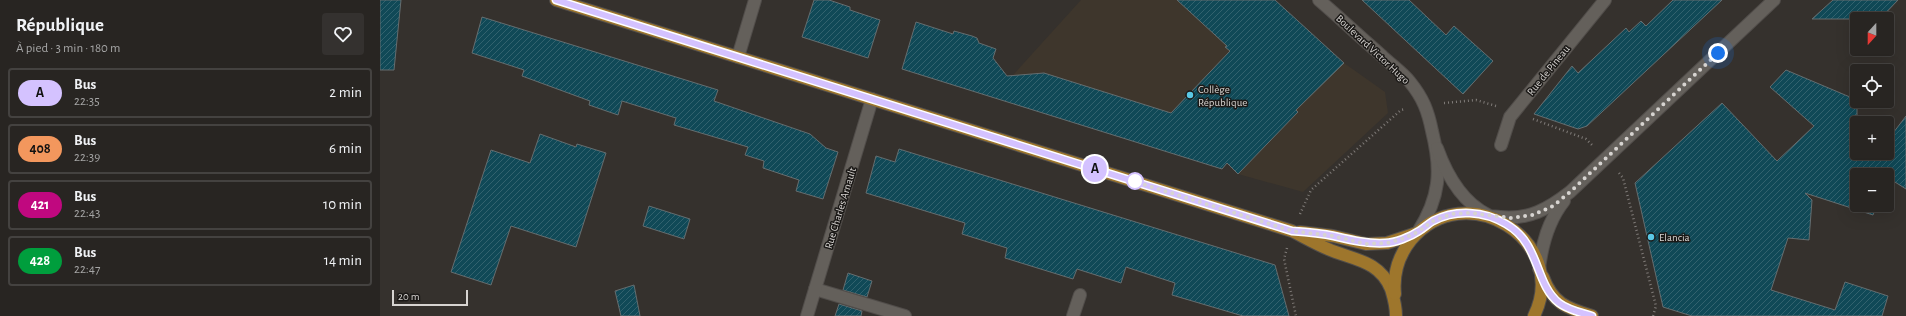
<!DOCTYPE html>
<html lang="fr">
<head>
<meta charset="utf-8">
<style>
  :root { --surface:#282522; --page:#34312f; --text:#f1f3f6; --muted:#a5a5a5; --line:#444240 }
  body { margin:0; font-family:"Alegreya Sans",sans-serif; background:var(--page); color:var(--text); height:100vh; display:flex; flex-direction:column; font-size:15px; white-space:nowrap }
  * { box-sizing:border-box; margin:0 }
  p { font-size:13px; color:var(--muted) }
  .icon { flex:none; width:22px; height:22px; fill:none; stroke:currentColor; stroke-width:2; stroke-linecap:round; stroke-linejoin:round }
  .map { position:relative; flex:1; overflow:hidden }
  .side { display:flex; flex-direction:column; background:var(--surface); width:380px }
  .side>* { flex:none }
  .badge { padding:0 8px; border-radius:13px; font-size:14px; line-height:26px }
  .needle { width:26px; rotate:201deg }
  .buttons { position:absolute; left:1470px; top:12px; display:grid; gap:8px }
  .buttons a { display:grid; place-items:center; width:44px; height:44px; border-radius:4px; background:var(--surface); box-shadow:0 4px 16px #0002,0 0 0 1px var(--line); font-size:20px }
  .scale { position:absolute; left:12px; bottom:10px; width:76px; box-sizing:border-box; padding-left:4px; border:2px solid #d7d4d1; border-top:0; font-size:11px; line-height:14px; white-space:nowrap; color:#d7d4d1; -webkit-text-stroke:3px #1b1917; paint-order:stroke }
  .you { position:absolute; width:20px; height:20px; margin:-10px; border:3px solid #fff; border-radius:50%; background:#1a73e8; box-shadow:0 0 0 6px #1a73e833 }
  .map>.badge { position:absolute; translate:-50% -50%; box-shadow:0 0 0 2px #fff }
  .round { display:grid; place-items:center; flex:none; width:42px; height:42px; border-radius:4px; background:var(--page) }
  .summary { display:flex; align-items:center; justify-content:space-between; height:68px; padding:0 16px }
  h1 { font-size:19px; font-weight:600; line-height:30px }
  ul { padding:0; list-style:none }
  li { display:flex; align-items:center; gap:12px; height:50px; margin:0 8px 6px; padding:0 8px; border:2px solid var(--line); border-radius:4px }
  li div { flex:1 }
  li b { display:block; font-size:15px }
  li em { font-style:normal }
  li .badge { min-width:44px; font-weight:700; text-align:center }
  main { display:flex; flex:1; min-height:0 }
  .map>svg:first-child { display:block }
  .built { fill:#3e362c }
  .building { fill:url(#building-hatch); stroke:#656d6f }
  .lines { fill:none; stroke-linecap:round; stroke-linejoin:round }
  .minor-casing { stroke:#514d4a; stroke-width:14 }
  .major-casing { stroke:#514d4a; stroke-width:14 }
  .path { stroke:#807c79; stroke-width:2.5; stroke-dasharray:1 3; stroke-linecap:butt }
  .minor { stroke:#64605b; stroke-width:12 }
  .major { stroke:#9e762c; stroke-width:12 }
  .line-casing { stroke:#fff; stroke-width:9 }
  .line { stroke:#d4c2ff; stroke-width:6 }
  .walk { stroke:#d7d4d1; stroke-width:4; stroke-dasharray:0 7.2 }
  .poi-dot { fill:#5ac8e5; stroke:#1b1917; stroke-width:1.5 }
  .stop-dot { fill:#fff; stroke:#d4c2ff; stroke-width:2 }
  .labels { text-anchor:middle; stroke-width:3; stroke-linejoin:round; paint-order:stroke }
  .street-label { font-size:11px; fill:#d7d4d1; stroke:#1b1917 }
  .poi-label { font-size:11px; fill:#d7d4d1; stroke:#1b1917; text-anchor:start }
</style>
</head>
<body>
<main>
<section class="side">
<div class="summary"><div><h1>République</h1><p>À pied · 3 min · 180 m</p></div><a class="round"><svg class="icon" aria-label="heart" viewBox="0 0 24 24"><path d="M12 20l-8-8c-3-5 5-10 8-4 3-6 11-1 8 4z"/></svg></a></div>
<ul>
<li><span class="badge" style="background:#d4c2ff;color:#111">A</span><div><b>Bus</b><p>22:35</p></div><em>2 min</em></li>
<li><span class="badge" style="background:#f3975d;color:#111">408</span><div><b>Bus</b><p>22:39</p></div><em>6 min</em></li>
<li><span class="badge" style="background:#c0087f;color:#fff">421</span><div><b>Bus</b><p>22:43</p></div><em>10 min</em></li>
<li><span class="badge" style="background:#009e3d;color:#fff">428</span><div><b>Bus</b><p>22:47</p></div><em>14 min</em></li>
</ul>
</section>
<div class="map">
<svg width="1526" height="316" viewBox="0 0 1526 316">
  <defs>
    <pattern id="building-hatch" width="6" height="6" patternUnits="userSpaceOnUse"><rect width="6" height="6" fill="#104957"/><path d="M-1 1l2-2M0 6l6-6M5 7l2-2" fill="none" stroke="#32626e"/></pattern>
  </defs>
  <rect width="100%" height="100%" fill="#35312d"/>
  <!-- built -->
  <polygon class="built" points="701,0 894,0 964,63 1005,92 1008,113 923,192 858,174 847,163 842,169 613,97"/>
  <!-- building -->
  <g class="building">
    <polygon points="0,0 21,0 14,70 0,70"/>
    <polygon points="434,0 449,0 470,7 470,10 500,20 488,58 422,37"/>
    <polygon points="797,0 895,0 964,63 916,110 918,112 858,174 847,163 842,169 522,69 536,22 573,34 574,31 592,36 597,38 599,43 616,49 613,58 627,76 664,73 791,113 850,51 845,47 847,46"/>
    <polygon points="982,0 1029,0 1066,35 1074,26 1113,61 1083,94"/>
    <polygon points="1293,0 1342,0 1207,126 1198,129 1154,114 1192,66 1198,73 1246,28 1249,32 1261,21 1266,26"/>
    <polygon points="1453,0 1518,0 1500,19 1432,19"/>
    <polygon points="102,17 338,90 334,101 430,134 446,148 458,152 443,199 416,191 419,180 383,168 384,161 365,155 368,147 294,125 296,118 242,101 238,115 209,105 210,101 142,76 144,70 92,53"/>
    <polygon points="1406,70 1477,100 1477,153 1507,153 1507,141 1526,116 1526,189 1507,177 1507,175 1477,175 1477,205 1497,205 1493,215 1425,193 1432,200 1429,240 1408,238 1391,290 1455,310 1465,282 1508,296 1502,316 1312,316 1283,307 1255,183 1342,103 1397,161 1434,126 1390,87"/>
    <polygon points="160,134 196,147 197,144 226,153 196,247 131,226 111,285 71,272 111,150 150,163"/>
    <polygon points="519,149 895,265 909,316 863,316 792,295 795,283 746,267 741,283 697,269 693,279 625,258 627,248 582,234 585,223 486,193 496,156 515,162"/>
    <polygon points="269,206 310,219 304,239 263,226"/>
    <polygon points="468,273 492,281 487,297 463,290"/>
    <polygon points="254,285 260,316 241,316 235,291"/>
    <polygon points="459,304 482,311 481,316 455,316"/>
  </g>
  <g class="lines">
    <!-- minor casing -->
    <g class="minor-casing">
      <g id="minor">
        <path d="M939 0C960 18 980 37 1001 55 1010 64 1022 72 1030 82 1043 98 1048 111 1052 131 1062 171 1060 197 1038 232"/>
        <polyline points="358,57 375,0"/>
        <polyline points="1121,145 1130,117 1225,0"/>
        <path d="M1057 148C1066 173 1082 202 1108 215 1111 217 1116 216 1120 217 1149 220 1168 209 1190 192L1394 0"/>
        <path d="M1159 269C1162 244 1168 221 1184 201"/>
        <polyline points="435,289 525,316"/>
        <polyline points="427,316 492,99"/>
        <polyline points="693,316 700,295"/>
      </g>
    </g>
    <!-- major casing -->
    <g class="major-casing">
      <g id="major">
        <path d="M176 0 912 231C924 237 936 244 948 249 973 260 999 260 1011 289 1014 299 1016 305 1016 316"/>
        <polyline points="920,232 953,236 986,244 1007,243 1037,233"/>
        <path d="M1163 277C1173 304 1187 308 1212 316"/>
        <path d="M1015 294C1013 274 1019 255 1031 240 1085 175 1191 240 1154 316"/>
      </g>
    </g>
    <!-- path -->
    <g class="path">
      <polyline points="1064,103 1096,100 1116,106"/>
      <polyline points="1153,119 1206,139 1213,146"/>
      <polyline points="1239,173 1243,178 1276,306 1273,316"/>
      <polyline points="920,214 931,190 1021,110 1025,109"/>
      <polyline points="907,248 904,259 916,316"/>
    </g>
    <!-- minor -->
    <use href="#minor" class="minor"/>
    <!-- major -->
    <use href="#major" class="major"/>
  </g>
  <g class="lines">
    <!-- line casing -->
    <g class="line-casing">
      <path id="line" d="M176 0 912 231C926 232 940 233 954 236 971 240 987 244 1005 243 1015 243 1030 237 1039 231 1044 228 1048 224 1053 221 1076 209 1104 211 1126 224 1161 244 1154 283 1179 303 1188 310 1202 313 1212 316"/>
    </g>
    <!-- line -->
    <use href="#line" class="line"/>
    <!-- walk -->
    <polyline class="walk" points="755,181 753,181 912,231 953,236 986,244 1007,243 1022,239 1038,232 1053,221 1071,214 1090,213 1131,218 1153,215 1173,206 1190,192 1338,53"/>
  </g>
  <!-- markers -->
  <g class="poi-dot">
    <circle cx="810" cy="95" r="4"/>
    <circle cx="1271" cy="237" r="4"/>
  </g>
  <circle class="stop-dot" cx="755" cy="181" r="8"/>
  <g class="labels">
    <!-- street labels -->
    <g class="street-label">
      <text transform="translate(993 49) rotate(43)" y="4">Boulevard Victor Hugo</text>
      <text transform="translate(1168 70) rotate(-51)" y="4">Rue de Pineau</text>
      <text transform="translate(460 208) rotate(-73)" y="4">Rue Charles Arnault</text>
    </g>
    <!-- poi labels -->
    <g class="poi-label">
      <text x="818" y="93">Collège<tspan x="818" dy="13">République</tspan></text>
      <text x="1279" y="241">Elancia</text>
    </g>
  </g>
</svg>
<div class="buttons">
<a><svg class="needle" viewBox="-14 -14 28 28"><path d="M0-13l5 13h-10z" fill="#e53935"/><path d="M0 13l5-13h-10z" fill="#a5a5a5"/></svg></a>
<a><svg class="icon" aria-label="locate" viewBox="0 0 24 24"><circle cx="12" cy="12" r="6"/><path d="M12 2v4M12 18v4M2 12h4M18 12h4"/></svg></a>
<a>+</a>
<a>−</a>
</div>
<div class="scale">20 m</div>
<div class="you" style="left:1338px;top:53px"></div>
<b class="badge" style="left:715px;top:169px;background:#d4c2ff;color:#111">A</b>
</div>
</main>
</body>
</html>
